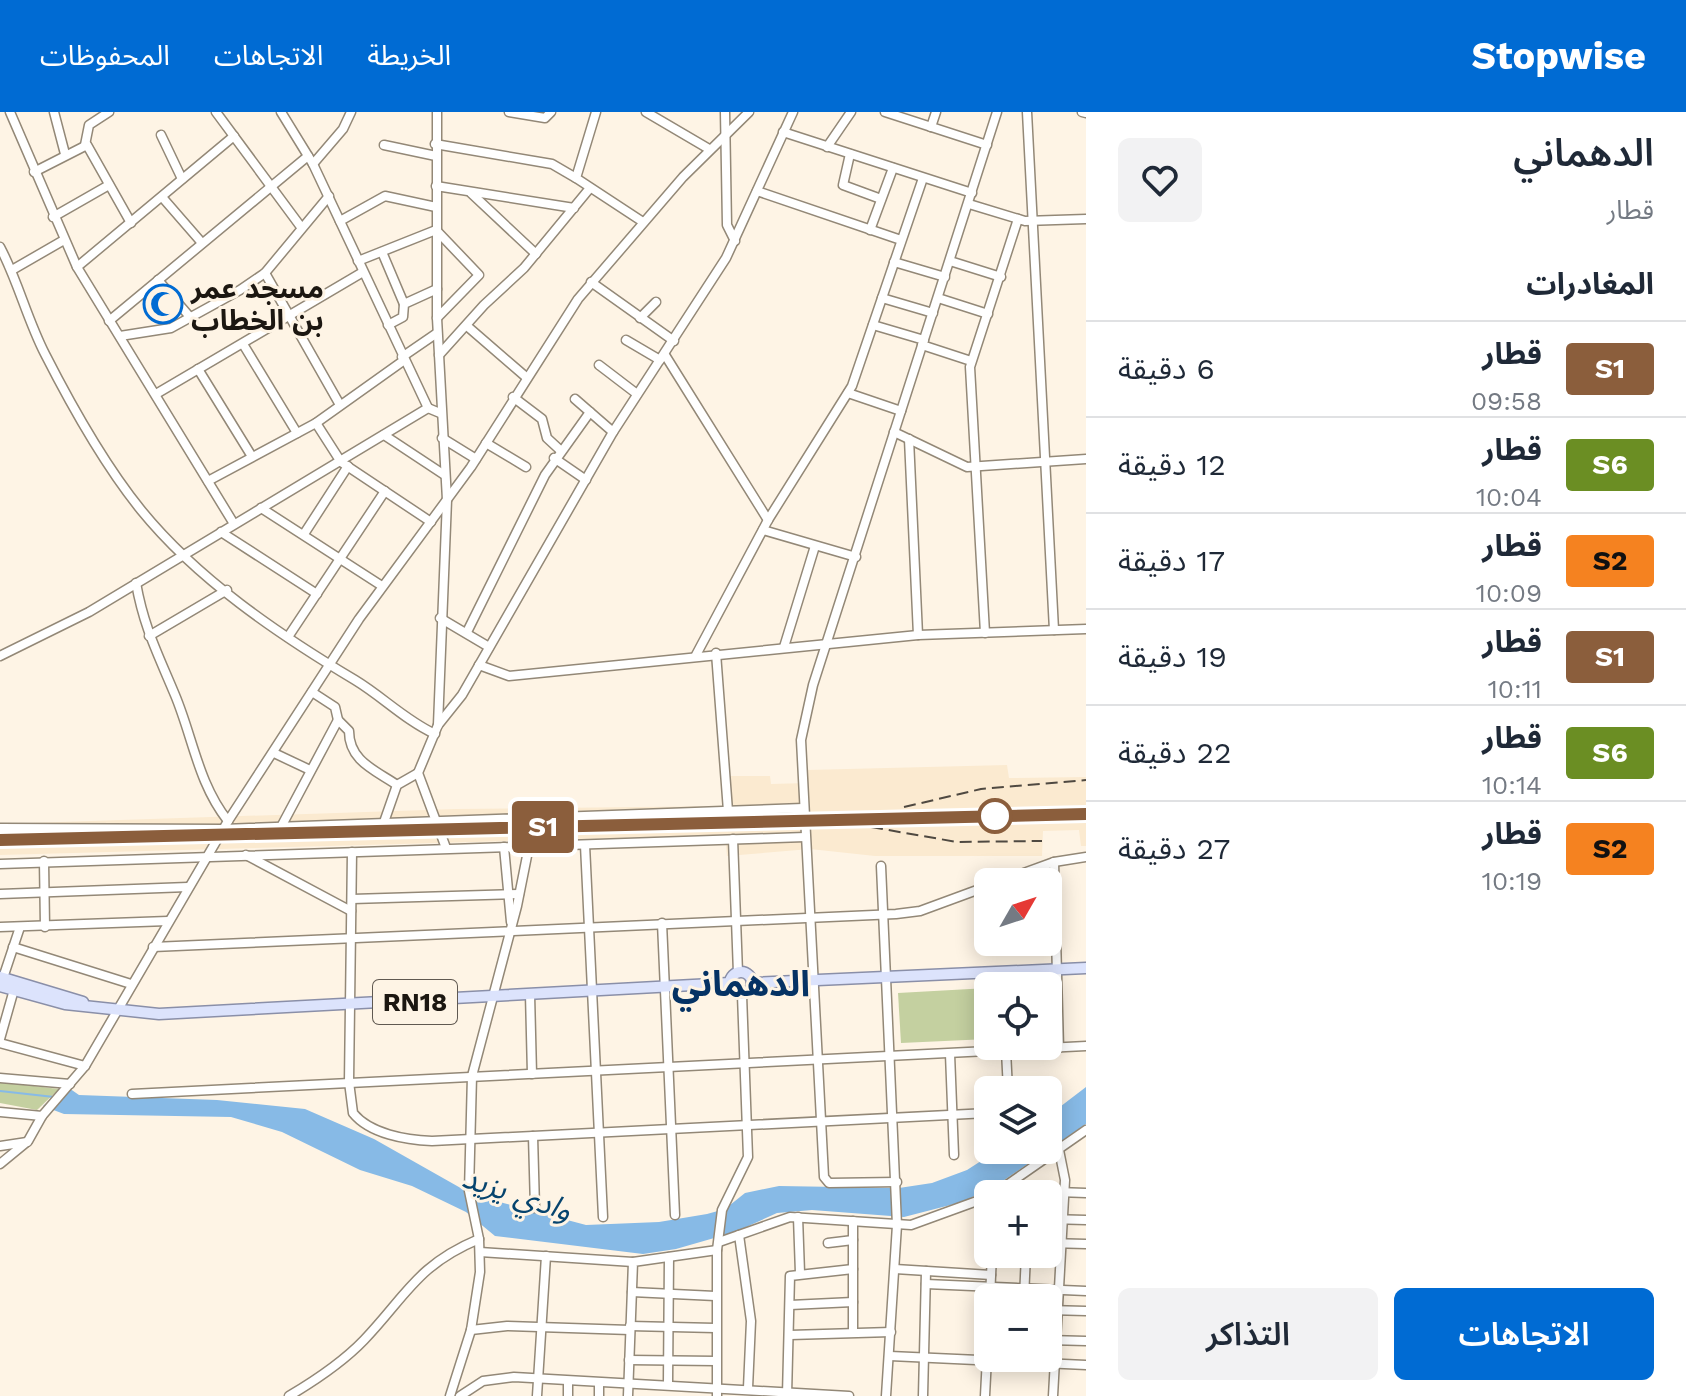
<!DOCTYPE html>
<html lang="ar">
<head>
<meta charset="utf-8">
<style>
  :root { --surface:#fff; --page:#f2f2f3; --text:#1f2937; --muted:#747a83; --line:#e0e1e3; --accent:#006bd3 }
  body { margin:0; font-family:"Work Sans","Noto Sans Arabic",sans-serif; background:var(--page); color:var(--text); direction:rtl; height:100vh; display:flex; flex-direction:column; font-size:30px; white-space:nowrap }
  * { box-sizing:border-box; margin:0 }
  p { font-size:26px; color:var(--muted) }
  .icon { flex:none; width:44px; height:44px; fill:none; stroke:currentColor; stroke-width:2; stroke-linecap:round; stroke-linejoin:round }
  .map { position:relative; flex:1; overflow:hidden; direction:ltr }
  .side { display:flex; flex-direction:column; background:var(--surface); width:600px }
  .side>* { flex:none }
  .badge { padding:0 16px; border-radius:6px; font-size:28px; line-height:52px }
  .needle { width:52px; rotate:51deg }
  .controls { position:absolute; left:974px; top:756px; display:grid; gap:16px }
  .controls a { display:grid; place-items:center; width:88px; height:88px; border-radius:12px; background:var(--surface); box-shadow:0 4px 20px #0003; font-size:40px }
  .map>.badge { position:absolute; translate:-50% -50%; box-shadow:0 0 0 4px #fff }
  h2 { padding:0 32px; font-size:30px; line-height:72px }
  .round { display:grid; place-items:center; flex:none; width:84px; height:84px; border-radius:12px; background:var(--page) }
  .head { display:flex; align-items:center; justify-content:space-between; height:136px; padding:0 32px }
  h1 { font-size:38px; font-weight:600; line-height:60px }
  .primary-button { display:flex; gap:16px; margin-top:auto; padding:16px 32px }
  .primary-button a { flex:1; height:92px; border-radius:12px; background:var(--accent); color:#fff; font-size:32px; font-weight:600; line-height:92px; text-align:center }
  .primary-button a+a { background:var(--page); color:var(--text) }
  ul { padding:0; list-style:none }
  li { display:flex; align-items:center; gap:24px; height:96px; padding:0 32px; border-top:2px solid var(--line) }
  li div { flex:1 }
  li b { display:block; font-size:30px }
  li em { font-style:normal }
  li .badge { min-width:88px; font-weight:700; text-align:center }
  header { display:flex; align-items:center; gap:48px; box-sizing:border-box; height:112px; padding:0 40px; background:var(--accent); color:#fff }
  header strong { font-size:38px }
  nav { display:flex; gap:44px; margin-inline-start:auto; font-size:28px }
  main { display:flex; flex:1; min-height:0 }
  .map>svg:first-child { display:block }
  .built { fill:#fbead0 }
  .green { fill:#c4d0a0 }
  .water { fill:#87bae6 }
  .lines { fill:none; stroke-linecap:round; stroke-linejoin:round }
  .stream { stroke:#87bae6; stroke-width:2 }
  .minor-casing { stroke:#938877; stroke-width:11 }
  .major-casing { stroke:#8a8fa8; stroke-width:13 }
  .minor { stroke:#fff; stroke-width:8 }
  .major { stroke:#dce3fc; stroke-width:10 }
  .rail { stroke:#4f4941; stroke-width:2; stroke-dasharray:12 6; stroke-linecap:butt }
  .line-casing { stroke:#fff; stroke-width:18 }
  .line { stroke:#8b5e3c; stroke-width:12 }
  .stop-dot { fill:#fff; stroke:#8b5e3c; stroke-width:4 }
  .labels { text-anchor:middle; stroke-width:6; stroke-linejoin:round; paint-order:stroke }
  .shield { fill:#fef4e5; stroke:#605951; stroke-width:2 }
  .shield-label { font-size:26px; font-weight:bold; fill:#1c1711 }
  .poi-label { font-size:28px; font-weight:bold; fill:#1c1711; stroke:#fef4e5; text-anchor:start }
  .water-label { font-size:30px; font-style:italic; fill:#06446e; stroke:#fef4e5 }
  .district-label { font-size:36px; font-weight:bold; fill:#053264; stroke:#fef4e5 }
</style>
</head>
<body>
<header>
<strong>Stopwise</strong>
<nav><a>الخريطة</a><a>الاتجاهات</a><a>المحفوظات</a></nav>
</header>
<main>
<section class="side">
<div class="head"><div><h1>الدهماني</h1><p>قطار</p></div><a class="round"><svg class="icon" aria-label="heart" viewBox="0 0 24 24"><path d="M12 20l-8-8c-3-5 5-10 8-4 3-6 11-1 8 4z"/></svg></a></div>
<h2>المغادرات</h2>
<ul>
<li><span class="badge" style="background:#8b5e3c;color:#fff">S1</span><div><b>قطار</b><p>09:58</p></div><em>6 دقيقة</em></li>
<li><span class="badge" style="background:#6b8e23;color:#fff">S6</span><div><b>قطار</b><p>10:04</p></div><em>12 دقيقة</em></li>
<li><span class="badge" style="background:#f58220;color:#111">S2</span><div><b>قطار</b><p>10:09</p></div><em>17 دقيقة</em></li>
<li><span class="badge" style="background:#8b5e3c;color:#fff">S1</span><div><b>قطار</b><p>10:11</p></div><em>19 دقيقة</em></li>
<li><span class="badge" style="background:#6b8e23;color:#fff">S6</span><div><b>قطار</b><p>10:14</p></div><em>22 دقيقة</em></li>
<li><span class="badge" style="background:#f58220;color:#111">S2</span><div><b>قطار</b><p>10:19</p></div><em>27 دقيقة</em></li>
</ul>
<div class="primary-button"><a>الاتجاهات</a><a>التذاكر</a></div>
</section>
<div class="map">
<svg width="1086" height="1284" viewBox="0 0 1086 1284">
  <rect width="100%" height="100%" fill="#fef4e5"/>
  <!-- built -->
  <polygon class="built" points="1007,653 1009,666 1086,665 1086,734 1081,734 1079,718 1043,719 1042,744 875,744 810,737 727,744 725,723 0,743 0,712 456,697 725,694 723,664 770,664 771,672 807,671 807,658"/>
  <!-- green -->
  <g class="green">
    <polygon points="988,876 988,927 901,931 898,881"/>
    <polygon points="0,970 59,977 37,998 0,991"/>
  </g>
  <!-- water -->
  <polygon class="water" points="66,974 79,983 217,988 305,997 374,1027 473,1083 586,1113 659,1110 707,1102 725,1097 745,1081 779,1074 899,1076 932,1071 967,1058 998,1038 1048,1038 1048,1004 1086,975 1086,1012 997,1073 962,1090 904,1105 812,1098 777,1101 735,1120 676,1137 643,1142 495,1124 466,1100 412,1074 360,1058 282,1020 231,1005 64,1002 43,994"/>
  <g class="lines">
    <!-- stream -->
    <polyline class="stream" points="0,979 54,985"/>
    <!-- minor casing -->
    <g class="minor-casing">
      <g id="minor">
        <polyline points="10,0 77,155 234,412"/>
        <polyline points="54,0 65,42"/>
        <polyline points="216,0 301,115"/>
        <polyline points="281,0 313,52 428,296"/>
        <polyline points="437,0 437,206 447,388 438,613"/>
        <polyline points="509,0 545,6 551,0"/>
        <polyline points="596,0 576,66 643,110"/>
        <polyline points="646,0 709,37"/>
        <polyline points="725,0 727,113 735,129"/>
        <polyline points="885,0 987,33"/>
        <polyline points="1027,0 1054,518"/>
        <polyline points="1082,0 1086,1"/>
        <polyline points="931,15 936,0"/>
        <polyline points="783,20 972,81"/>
        <polyline points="161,23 182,67"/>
        <polyline points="435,32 552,52 576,66"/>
        <polyline points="85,33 89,13 109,0"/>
        <polyline points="384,33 436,44"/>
        <polyline points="827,35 851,0"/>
        <polyline points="850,42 843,73 881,87"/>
        <polyline points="313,52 343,17 351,0"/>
        <polyline points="34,60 87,33 131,111"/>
        <polyline points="436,74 574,96"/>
        <polyline points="757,79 901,128"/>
        <polyline points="471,81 536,142"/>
        <polyline points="162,85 202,131"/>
        <polyline points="969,92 1025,109 1086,107"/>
        <polyline points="53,105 109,73"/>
        <polyline points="340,109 385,84 436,95"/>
        <polyline points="870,118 893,56"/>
        <path d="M0 135C18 169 27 207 45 242 72 295 103 351 141 398 197 467 278 522 355 568 383 585 405 608 435 622"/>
        <polyline points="382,140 404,192"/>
        <polyline points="358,149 436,118 479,163 437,206"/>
        <polyline points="950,149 1001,165"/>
        <polyline points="894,150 945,165"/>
        <polyline points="77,155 234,24"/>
        <polyline points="12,158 64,128"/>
        <polyline points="265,161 340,293"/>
        <polyline points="158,168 190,205"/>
        <polyline points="591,170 674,229"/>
        <polyline points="882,186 933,201"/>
        <polyline points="938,186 988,202"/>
        <polyline points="640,206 656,190"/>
        <polyline points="109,209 308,44"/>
        <polyline points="388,213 403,205 404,192 437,177"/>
        <polyline points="873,213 924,228"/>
        <polyline points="467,214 526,265"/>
        <polyline points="120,224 171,216 240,178 265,161 329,84"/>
        <polyline points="626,228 660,248"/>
        <polyline points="243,232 297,321"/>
        <polyline points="922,233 971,249"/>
        <polyline points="439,243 484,193 524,156 590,76"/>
        <polyline points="665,243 768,408"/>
        <polyline points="402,245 437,221"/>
        <polyline points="599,253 637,282"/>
        <polyline points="198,257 251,343"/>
        <polyline points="848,281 901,299"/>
        <polyline points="156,282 363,160"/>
        <polyline points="513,285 542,307 547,326 560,338"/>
        <polyline points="575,287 613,320"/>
        <polyline points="316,311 341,350 431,410"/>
        <polyline points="894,320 967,355 1086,347"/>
        <polyline points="384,323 443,362"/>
        <polyline points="442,326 476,347"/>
        <polyline points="909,327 918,523"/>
        <polyline points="486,331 526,355"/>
        <polyline points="554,346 586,368"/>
        <polyline points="208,369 316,311 403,249"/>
        <polyline points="261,396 382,474"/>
        <polyline points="763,418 856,445"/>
        <polyline points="221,420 317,482"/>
        <polyline points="304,422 348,354"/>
        <path d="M136 471C144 516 158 542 175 583 193 626 198 671 228 709"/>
        <polyline points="440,506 489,535"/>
        <polyline points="467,520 545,363 590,300"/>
        <polyline points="985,521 970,255 1018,107"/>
        <polyline points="149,524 227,478"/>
        <polyline points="288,525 385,379"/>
        <polyline points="784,535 815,434"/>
        <polyline points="716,541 728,699"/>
        <polyline points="696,543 768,408 852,274 923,66"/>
        <polyline points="0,544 89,500 428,296 440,301"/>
        <polyline points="479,553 509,564 918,523 1086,517"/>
        <path d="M312 580 335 595 338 608 349 619C349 649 375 658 397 673"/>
        <polyline points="274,641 310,658"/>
        <polyline points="383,713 397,673 418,661"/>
        <polyline points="281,715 338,608"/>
        <polyline points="0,716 223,717 803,696"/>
        <polyline points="733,727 738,861"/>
        <polyline points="585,733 603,1105"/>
        <polyline points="504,735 511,810"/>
        <polyline points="446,736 418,661 438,613 462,583 613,320 726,146 793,0"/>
        <path d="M352 740 349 970 353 1001C370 1022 406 1028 432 1029L988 1001"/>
        <polyline points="246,743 351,799"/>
        <polyline points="44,749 45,815"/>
        <polyline points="1054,750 1059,936"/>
        <polyline points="0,752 805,725"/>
        <polyline points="881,754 897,1113 886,1284"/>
        <polyline points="999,770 1054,750 1086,745"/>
        <polyline points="0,782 188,775"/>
        <polyline points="352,787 519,782"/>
        <polyline points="662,811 675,1103"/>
        <polyline points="0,815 168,809"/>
        <polyline points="13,835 131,872"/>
        <polyline points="153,835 896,802 920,799 988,774"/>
        <polyline points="3,866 20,815"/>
        <polyline points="530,882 532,962"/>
        <polyline points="0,927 15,874"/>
        <polyline points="0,931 85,954"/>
        <polyline points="1006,939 1008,978"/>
        <polyline points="950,942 954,1043"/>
        <polyline points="0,966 70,972"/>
        <polyline points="132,982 1086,934"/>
        <polyline points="0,1000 42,1004 85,954 228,709 359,507 471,355 578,187 683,65 749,0"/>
        <polyline points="533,1024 535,1096"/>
        <polyline points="0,1034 27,1030"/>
        <polyline points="0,1052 28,1029 42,1004"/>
        <polyline points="897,1070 829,1071 824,1065 801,628 813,573 997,0"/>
        <polyline points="1029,1079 1086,1081"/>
        <polyline points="994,1082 1086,1018"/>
        <polyline points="798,1105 800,1161"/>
        <polyline points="1048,1107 1086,1108"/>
        <polyline points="853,1109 853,1219"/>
        <polyline points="739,1123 751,1209 748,1276"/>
        <polyline points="719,1130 790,1105 911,1113 988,1085"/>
        <polyline points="828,1131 853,1128"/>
        <polyline points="1048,1131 1086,1132"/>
        <polyline points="480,1140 633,1150"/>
        <polyline points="895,1157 991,1163"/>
        <polyline points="926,1172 1086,1179"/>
        <polyline points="632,1180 715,1184"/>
        <polyline points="990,1186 992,1142"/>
        <polyline points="1024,1186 1026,1142"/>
        <polyline points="790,1193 853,1190"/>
        <polyline points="1048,1198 1086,1199"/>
        <polyline points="630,1214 715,1216"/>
        <polyline points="471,1218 507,1214 630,1218"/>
        <polyline points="790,1223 891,1220"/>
        <polyline points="1048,1228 1086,1229"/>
        <polyline points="890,1244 1086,1253"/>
        <polyline points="629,1248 716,1249"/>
        <polyline points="668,1272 669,1145"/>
        <polyline points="787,1283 790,1164 853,1157"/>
        <path d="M289 1284C316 1268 342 1251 364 1228 406 1184 417 1153 479 1127"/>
        <polyline points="450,1284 471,1218 480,1160 479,1127 469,1079 472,964 517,794 529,734"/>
        <polyline points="460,1284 483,1269 514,1265 849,1284"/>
        <polyline points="537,1284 546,1144"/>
        <polyline points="568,1284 568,1269"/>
        <polyline points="599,1284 599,1271"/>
        <polyline points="628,1284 633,1150 717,1138"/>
        <polyline points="717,1284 717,1138 722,1098 748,1045 742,883"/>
        <polyline points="923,1284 926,1159"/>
        <polyline points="985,1284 988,1226"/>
        <polyline points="1053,1284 1065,1068 1059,1038"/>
      </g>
    </g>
    <!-- major casing -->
    <g class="major-casing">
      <g id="major">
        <circle cx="741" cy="871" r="11"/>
        <polyline points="0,865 83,890"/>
        <polyline points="752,871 1086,856"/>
        <polyline points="0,874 65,892 159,902 730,871"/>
      </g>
    </g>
    <!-- minor -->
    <use href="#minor" class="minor"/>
    <!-- major -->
    <use href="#major" class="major"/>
    <!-- rail -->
    <g class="rail">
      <polyline points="904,695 981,677 1086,668"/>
      <polyline points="871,715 957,730 1042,729"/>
      <polyline points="0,728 1086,702"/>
    </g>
  </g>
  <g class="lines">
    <!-- line casing -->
    <g class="line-casing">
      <polyline id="line" points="0,728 1086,702"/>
    </g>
    <!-- line -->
    <use href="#line" class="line"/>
  </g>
  <!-- icons -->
  <defs>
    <g id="mosque-ring" transform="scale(2)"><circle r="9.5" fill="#fef4e5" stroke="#006bd3" stroke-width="1.5"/><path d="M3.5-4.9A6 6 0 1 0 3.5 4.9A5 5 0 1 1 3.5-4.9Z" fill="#006bd3"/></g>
  </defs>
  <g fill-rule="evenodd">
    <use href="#mosque-ring" x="163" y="192"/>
  </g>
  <!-- markers -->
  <circle class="stop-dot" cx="995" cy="704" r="16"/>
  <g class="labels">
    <!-- shield labels -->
    <rect class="shield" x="373" y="868" width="84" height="44" rx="6"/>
    <g class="shield-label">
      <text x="415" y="899">RN18</text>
    </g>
    <!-- poi labels -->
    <g class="poi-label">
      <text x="191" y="186">مسجد عمر<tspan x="191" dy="32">بن الخطاب</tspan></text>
    </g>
    <!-- water labels -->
    <g class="water-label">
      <text transform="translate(517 1082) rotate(18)" y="10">وادي يزيد</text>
    </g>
    <!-- district labels -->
    <g class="district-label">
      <text x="741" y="884">الدهماني</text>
    </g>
  </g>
</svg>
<div class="controls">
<a><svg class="needle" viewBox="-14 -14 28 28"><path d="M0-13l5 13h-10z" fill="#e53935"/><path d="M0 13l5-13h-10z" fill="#747a83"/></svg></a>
<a><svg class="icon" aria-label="locate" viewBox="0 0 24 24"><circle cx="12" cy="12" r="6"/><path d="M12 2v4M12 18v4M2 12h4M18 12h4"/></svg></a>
<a><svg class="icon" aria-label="layers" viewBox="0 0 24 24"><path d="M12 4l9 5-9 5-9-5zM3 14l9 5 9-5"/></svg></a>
<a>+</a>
<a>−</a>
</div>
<b class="badge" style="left:543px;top:715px;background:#8b5e3c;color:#fff">S1</b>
</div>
</main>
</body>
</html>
